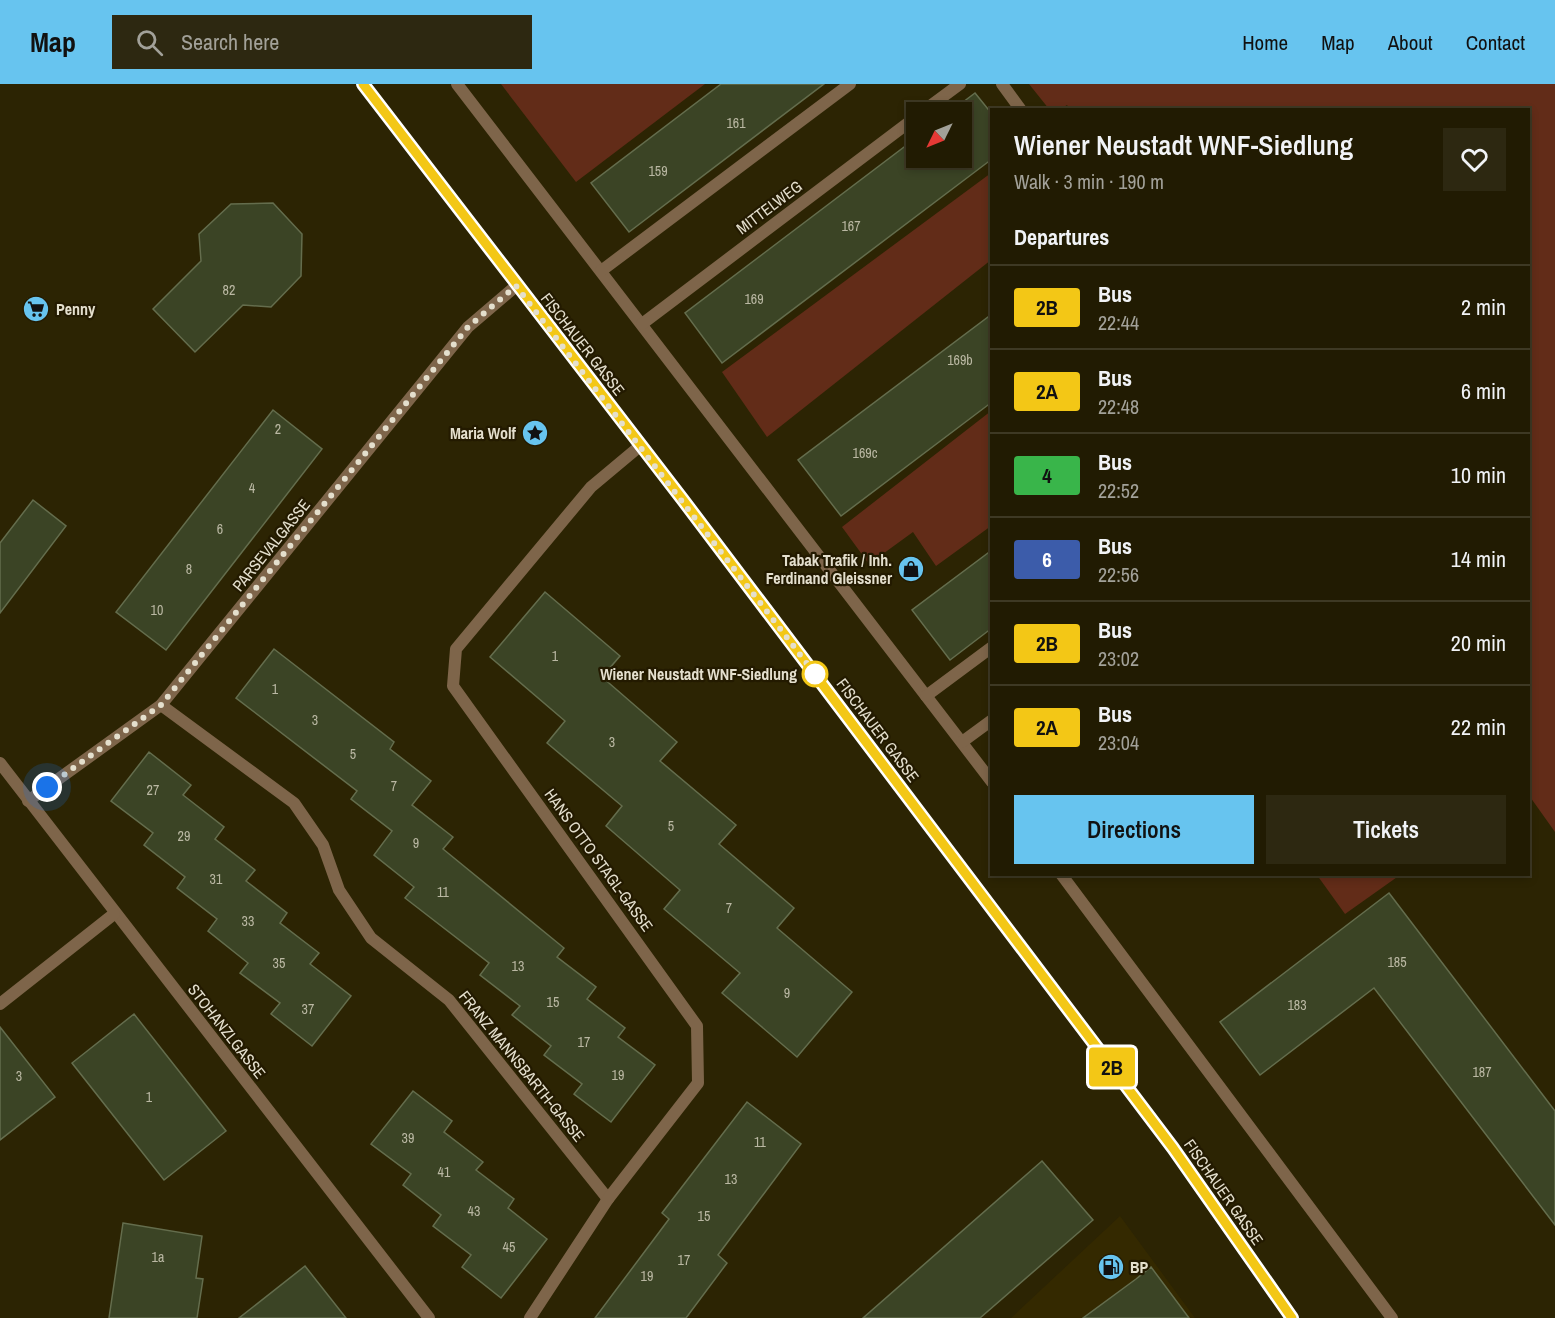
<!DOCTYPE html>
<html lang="en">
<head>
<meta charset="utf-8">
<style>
  :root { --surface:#211b02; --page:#2d2811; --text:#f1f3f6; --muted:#a2a199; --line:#3e3924; --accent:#67c4ef }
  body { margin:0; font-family:"Archivo Narrow",sans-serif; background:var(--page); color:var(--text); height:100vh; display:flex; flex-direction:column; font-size:22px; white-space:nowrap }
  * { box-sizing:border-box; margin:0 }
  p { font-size:20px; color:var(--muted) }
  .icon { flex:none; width:33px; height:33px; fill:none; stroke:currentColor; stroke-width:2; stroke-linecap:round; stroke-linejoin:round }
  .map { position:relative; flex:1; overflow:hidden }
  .panel { position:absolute; left:990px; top:24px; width:540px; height:768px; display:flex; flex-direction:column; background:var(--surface); border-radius:0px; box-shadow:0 3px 9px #0003,0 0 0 2px var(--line) }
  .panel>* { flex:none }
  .badge { padding:0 12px; border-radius:4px; font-size:21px; line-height:39px }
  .needle { width:39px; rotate:227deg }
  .controls { position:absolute; left:906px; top:18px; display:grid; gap:12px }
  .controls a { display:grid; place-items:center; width:66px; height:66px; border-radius:0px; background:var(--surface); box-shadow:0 3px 9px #0003,0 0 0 2px var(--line); font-size:30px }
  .you { position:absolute; width:30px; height:30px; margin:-15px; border:4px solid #fff; border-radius:50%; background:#1a73e8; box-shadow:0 0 0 9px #1a73e833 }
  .map>.badge { position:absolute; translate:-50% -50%; box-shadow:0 0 0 3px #fff }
  h2 { padding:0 24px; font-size:22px; line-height:54px }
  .round { display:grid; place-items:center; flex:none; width:63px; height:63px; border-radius:0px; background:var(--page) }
  .overview { display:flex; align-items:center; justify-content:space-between; height:102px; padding:0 24px }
  h1 { font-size:28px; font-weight:600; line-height:45px }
  .primary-button { display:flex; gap:12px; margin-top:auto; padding:12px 24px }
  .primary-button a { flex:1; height:69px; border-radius:0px; background:var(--accent); color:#111; font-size:24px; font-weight:600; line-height:69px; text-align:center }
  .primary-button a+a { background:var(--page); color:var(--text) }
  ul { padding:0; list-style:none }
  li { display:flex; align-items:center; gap:18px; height:84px; padding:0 24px; border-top:2px solid var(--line) }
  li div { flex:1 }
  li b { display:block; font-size:22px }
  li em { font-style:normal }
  li .badge { min-width:66px; font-weight:700; text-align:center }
  header { display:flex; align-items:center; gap:36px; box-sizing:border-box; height:84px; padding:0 30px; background:var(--accent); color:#111 }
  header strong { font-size:28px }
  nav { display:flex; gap:33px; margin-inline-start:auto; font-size:21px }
  .search { width:420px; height:54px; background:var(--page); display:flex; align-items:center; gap:15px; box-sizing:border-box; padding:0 21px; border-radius:0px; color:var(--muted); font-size:22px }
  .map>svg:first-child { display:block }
  .built { fill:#342900 }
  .green { fill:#622c18 }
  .building { fill:#3b4425; stroke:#646d4d; stroke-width:1.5 }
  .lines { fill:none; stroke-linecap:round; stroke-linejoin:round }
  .street { stroke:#7e654a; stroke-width:12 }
  .secondary { stroke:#b1885e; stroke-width:12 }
  .line-casing { stroke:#fff; stroke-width:14 }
  .line { stroke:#f3c716; stroke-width:9 }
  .walk { stroke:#e4dfcd; stroke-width:6; stroke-dasharray:0 10.8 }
  .stop-dot { fill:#fff; stroke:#f3c716; stroke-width:3 }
  .labels { text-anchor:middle; stroke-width:4.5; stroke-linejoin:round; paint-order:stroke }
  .number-label { font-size:14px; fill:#bab8a3 }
  .street-label { font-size:16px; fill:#e4dfcd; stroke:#231a00 }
  .poi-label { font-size:16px; font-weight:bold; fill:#e4dfcd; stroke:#231a00; text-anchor:start }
  .stop-label { font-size:16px; font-weight:bold; fill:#e4dfcd; stroke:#231a00; text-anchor:end }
</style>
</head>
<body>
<header>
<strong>Map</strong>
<div class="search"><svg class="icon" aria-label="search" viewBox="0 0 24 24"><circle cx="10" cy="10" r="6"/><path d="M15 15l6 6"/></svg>Search here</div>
<nav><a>Home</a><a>Map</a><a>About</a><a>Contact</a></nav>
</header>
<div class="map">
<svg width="1555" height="1234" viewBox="0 0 1555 1234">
  <rect width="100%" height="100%" fill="#2c2403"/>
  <!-- built -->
  <polygon class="built" points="1120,1132 1195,1234 1011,1234"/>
  <!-- green -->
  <g class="green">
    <polygon points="501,0 705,0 576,98"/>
    <polygon points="1029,0 1555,0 1555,748 1528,710 1528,26 1070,26 1067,21 1061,25 1049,25"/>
    <polygon points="991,89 991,176 767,353 722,288"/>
    <polygon points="991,327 991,442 936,482 913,448 869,480 842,443"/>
    <polygon points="1317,791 1400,791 1345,830"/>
  </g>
  <!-- building -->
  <g class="building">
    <polygon points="721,0 824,0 629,148 591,99"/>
    <polygon points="975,9 992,30 992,75 722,279 685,229 916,54 916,74 962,74 962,28 950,28"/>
    <polygon points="273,119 302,150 301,192 271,223 243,221 195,268 153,225 201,177 199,150 231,120"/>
    <polygon points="992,230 992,318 841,432 798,376"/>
    <polygon points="273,326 322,365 166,566 116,528"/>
    <polygon points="33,416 66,442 0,529 0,459"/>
    <polygon points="992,466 992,544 950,576 912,526"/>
    <polygon points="545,508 620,572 602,593 677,658 660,677 736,741 719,760 794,824 777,844 852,908 797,973 722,909 740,889 664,825 680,806 606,742 622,722 547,659 565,637 490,573"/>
    <polygon points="274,565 394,658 390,665 431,697 412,721 453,753 443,765 564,864 557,873 596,903 587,915 625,944 618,953 655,981 611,1038 574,1010 582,1000 544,971 551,962 512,931 520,922 480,891 489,879 405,814 414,803 374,771 392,747 351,715 357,707 236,614"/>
    <polygon points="149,668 191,701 183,711 224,743 215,755 255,786 246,797 287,829 280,839 319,869 310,880 351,912 312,962 271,930 280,919 240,889 248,879 208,847 217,835 177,804 185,793 144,761 153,749 111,717"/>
    <polygon points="1389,809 1555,1027 1555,1141 1374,904 1260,991 1220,938"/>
    <polygon points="134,930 226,1047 164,1096 72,979"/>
    <polygon points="0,943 55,1013 0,1056"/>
    <polygon points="413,1007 452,1037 444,1048 483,1078 476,1086 514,1115 508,1124 547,1155 501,1214 462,1183 471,1171 433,1142 441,1131 403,1101 411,1090 371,1060"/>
    <polygon points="747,1018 801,1060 718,1171 727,1179 686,1234 595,1234 669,1135 662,1129"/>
    <polygon points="1042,1077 1093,1136 980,1234 863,1234"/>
    <polygon points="123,1139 202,1152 196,1194 203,1195 197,1234 109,1234"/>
    <polygon points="305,1182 346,1234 239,1234"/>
    <polygon points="1151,1183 1189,1234 1083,1234 1136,1195"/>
  </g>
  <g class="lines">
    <!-- street -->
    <g class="street">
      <polyline points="457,0 992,698"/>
      <polyline points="1002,0 1021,26"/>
      <polyline points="922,28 960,0"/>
      <polyline points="601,187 850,0"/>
      <polyline points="642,240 916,33"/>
      <polyline points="926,612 992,563"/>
      <polyline points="161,621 294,719 323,761 339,806 371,854 449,916 608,1115"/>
      <polyline points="962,658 992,636"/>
      <polyline points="0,679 429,1234"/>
      <polyline points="28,717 161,621 468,243 516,202"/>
      <polyline points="1061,790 1392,1234"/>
      <polyline points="0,920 114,830"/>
      <polyline points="530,1234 608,1115 698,999 697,942 453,602 456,565 591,403 640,362"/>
    </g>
    <!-- secondary -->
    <polyline class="secondary" points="363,0 683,416 1173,1064 1292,1234"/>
  </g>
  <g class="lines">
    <!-- line casing -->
    <g class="line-casing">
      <polyline id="line" points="363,0 683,416 1173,1064 1292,1234"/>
    </g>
    <!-- line -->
    <use href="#line" class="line"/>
    <!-- walk -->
    <polyline class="walk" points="47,703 161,621 468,243 516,202 815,590"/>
  </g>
  <!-- icons -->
  <defs>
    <g id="supermarket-disc" transform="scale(1.35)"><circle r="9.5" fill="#67c4ef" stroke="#231a00"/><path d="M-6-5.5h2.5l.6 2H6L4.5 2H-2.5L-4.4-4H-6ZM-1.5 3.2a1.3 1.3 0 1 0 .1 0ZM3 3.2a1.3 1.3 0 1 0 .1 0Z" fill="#111"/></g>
    <g id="sight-disc" transform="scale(1.35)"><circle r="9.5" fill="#67c4ef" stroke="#231a00"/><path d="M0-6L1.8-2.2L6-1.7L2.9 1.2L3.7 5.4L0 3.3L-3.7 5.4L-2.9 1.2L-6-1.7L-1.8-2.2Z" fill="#111"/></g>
    <g id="shop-disc" transform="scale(1.35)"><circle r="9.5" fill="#67c4ef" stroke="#231a00"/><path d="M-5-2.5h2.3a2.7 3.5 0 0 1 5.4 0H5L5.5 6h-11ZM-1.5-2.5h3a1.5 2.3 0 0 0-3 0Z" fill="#111"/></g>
    <g id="fuel-disc" transform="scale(1.35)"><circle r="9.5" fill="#67c4ef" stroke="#231a00"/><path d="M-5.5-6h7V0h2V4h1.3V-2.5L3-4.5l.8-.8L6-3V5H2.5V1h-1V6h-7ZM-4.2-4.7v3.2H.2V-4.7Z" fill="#111"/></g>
  </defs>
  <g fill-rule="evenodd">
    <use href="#supermarket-disc" x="36" y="225"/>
    <use href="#sight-disc" x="535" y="349"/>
    <use href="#shop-disc" x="911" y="485"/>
    <use href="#fuel-disc" x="1111" y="1183"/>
  </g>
  <!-- markers -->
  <circle class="stop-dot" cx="815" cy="590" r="12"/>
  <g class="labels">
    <!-- number labels -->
    <g class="number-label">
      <text x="736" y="44">161</text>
      <text x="658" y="92">159</text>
      <text x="851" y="147">167</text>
      <text x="229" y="211">82</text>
      <text x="754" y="220">169</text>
      <text x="960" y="281">169b</text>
      <text x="278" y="350">2</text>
      <text x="865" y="374">169c</text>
      <text x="252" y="409">4</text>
      <text x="220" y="450">6</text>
      <text x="189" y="490">8</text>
      <text x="157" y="531">10</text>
      <text x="555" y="577">1</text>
      <text x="275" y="610">1</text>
      <text x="315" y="641">3</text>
      <text x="612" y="663">3</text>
      <text x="353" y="675">5</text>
      <text x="394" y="707">7</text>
      <text x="153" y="711">27</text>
      <text x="671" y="747">5</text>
      <text x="184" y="757">29</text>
      <text x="416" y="764">9</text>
      <text x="216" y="800">31</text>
      <text x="443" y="813">11</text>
      <text x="729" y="829">7</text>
      <text x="248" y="842">33</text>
      <text x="1397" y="883">185</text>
      <text x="279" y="884">35</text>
      <text x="518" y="887">13</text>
      <text x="787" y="914">9</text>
      <text x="553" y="923">15</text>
      <text x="1297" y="926">183</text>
      <text x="308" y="930">37</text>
      <text x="584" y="963">17</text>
      <text x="1482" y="993">187</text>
      <text x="618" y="996">19</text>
      <text x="19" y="997">3</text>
      <text x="149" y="1018">1</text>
      <text x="408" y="1059">39</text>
      <text x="760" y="1063">11</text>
      <text x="444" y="1093">41</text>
      <text x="731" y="1100">13</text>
      <text x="474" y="1132">43</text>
      <text x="704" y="1137">15</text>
      <text x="509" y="1168">45</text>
      <text x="158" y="1178">1a</text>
      <text x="684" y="1181">17</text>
      <text x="647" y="1197">19</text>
    </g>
    <!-- street labels -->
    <g class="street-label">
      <text transform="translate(769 123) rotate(-37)" y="6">MITTELWEG</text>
      <text transform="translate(583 260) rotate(52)" y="6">FISCHAUER GASSE</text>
      <text transform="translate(271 461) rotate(-51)" y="6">PARSEVALGASSE</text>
      <text transform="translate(878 646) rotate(53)" y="6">FISCHAUER GASSE</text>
      <text transform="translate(599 776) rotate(54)" y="6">HANS OTTO STAGL-GASSE</text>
      <text transform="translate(227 947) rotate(52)" y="6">STOHANZLGASSE</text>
      <text transform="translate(522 982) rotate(51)" y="6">FRANZ MANNSBARTH-GASSE</text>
      <text transform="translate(1224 1108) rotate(55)" y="6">FISCHAUER GASSE</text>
    </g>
    <!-- poi labels -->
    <g class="poi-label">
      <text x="56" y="231">Penny</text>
      <text x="516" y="355" text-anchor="end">Maria Wolf</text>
      <text x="892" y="482" text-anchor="end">Tabak Trafik / Inh.<tspan x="892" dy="18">Ferdinand Gleissner</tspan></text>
      <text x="1130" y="1189">BP</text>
    </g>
    <!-- stop labels -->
    <g class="stop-label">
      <text x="797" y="596">Wiener Neustadt WNF-Siedlung</text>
    </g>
  </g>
</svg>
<div class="controls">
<a><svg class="needle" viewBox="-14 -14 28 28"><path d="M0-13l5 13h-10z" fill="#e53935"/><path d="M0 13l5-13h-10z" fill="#a2a199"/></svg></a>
</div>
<div class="you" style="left:47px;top:703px"></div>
<b class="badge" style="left:1112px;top:983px;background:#f3c716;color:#111">2B</b>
<section class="panel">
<div class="overview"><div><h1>Wiener Neustadt WNF-Siedlung</h1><p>Walk · 3 min · 190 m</p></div><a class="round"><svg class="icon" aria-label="heart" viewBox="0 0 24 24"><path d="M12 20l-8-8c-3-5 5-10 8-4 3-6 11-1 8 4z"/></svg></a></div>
<h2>Departures</h2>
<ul>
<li><span class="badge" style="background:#f3c716;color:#111">2B</span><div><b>Bus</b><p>22:44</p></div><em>2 min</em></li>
<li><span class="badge" style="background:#f3c716;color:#111">2A</span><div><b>Bus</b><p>22:48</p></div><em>6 min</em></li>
<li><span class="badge" style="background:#39b54a;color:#111">4</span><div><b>Bus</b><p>22:52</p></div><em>10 min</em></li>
<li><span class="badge" style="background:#3c5caa;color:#fff">6</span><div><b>Bus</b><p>22:56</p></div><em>14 min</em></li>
<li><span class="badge" style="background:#f3c716;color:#111">2B</span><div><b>Bus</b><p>23:02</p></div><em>20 min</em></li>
<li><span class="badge" style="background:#f3c716;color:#111">2A</span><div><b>Bus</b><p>23:04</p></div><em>22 min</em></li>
</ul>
<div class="primary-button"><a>Directions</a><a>Tickets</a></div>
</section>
</div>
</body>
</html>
